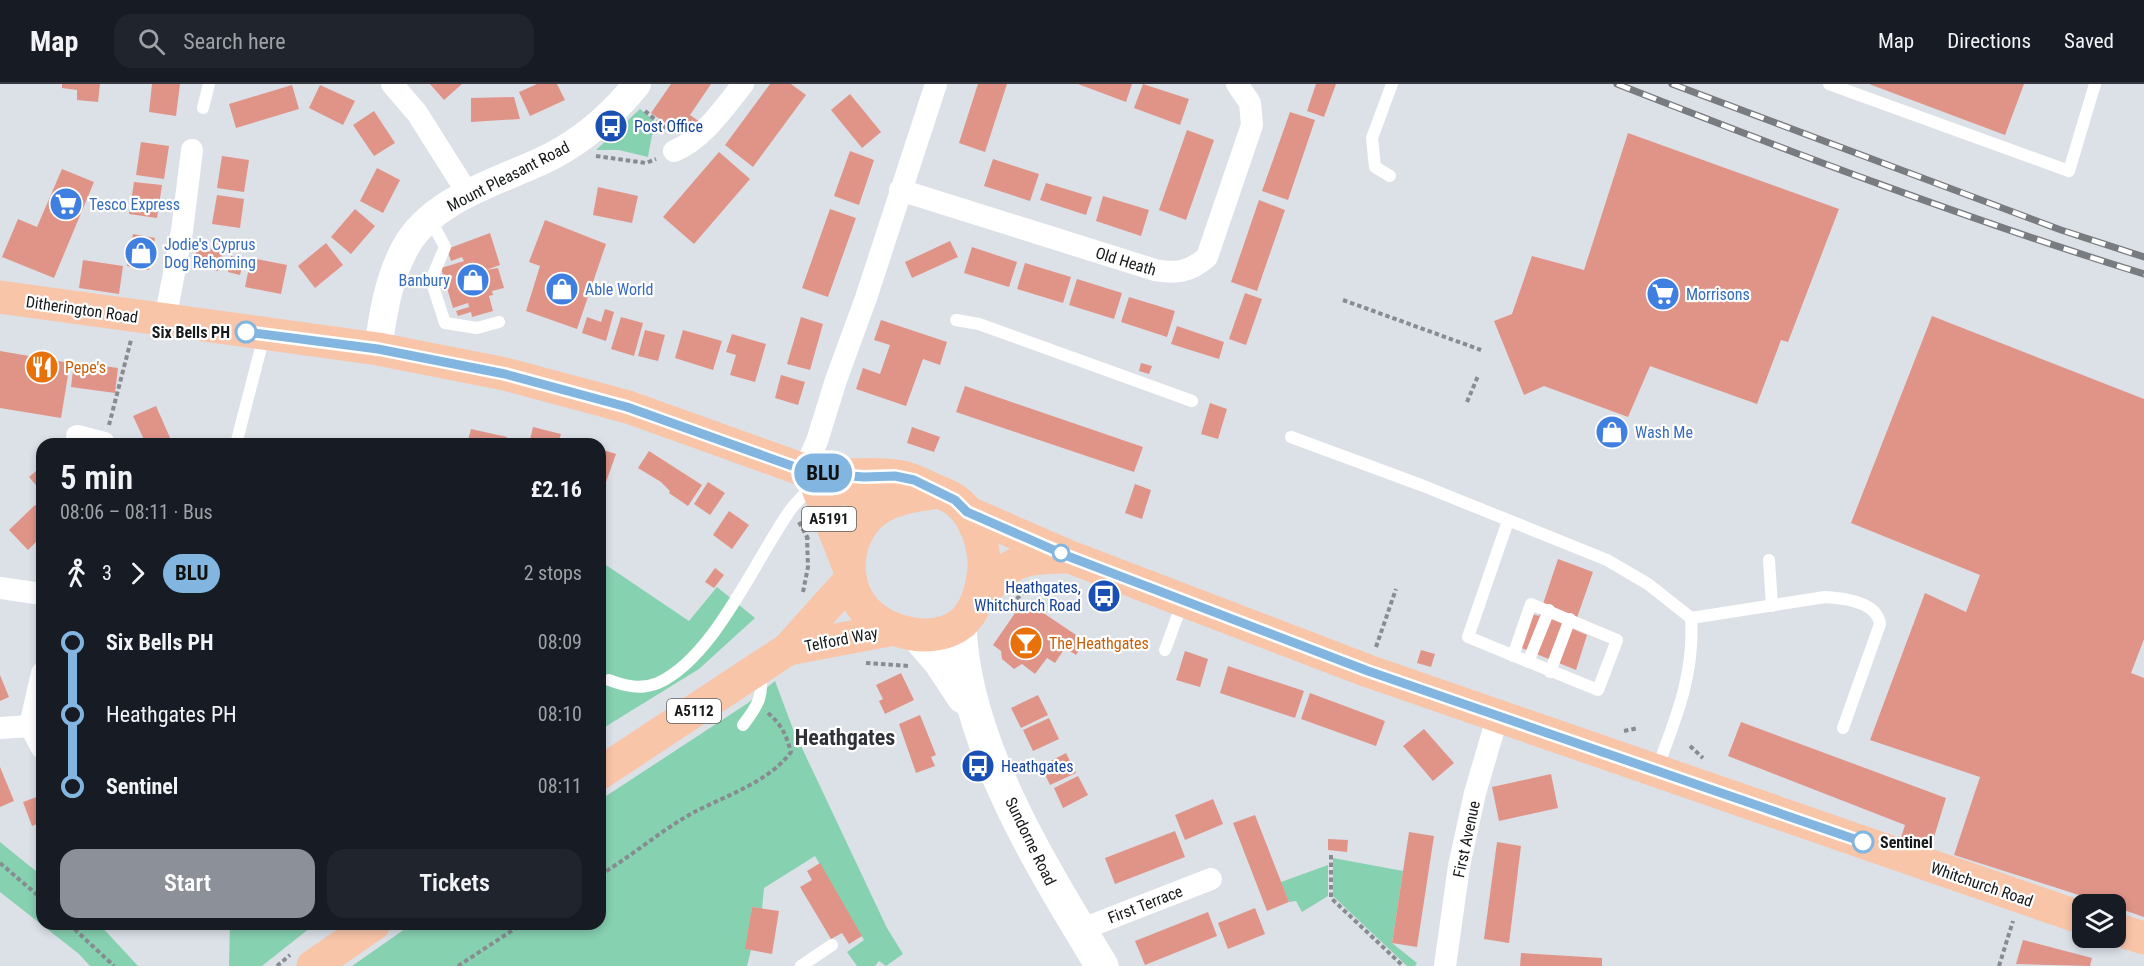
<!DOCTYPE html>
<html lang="en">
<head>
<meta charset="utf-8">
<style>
  :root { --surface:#171b24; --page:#20242c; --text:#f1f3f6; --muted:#9ea1a6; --line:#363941; --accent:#8c9099 }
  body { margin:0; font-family:"Roboto Condensed",sans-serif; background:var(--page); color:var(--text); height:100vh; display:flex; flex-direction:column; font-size:22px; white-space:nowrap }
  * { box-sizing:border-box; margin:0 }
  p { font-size:20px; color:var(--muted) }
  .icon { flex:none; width:33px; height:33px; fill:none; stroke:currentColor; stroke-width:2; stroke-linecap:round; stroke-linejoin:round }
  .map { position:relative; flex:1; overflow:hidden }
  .drawer { position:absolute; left:36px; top:354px; width:570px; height:492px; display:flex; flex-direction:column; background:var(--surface); border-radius:18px; box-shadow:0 3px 9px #0003 }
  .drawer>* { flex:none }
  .badge { padding:0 12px; border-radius:20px; font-size:21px; line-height:39px }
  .tools { position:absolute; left:2072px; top:810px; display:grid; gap:12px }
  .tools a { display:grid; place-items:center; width:54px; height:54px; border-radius:12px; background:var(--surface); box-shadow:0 3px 9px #0003; font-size:30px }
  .map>.badge { position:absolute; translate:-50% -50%; box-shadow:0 0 0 3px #fff }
  .legs { display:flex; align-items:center; gap:9px; height:66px; padding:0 24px; font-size:20px }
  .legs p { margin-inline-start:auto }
  .headline { display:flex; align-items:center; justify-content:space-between; height:102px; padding:0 24px }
  h1 { font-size:33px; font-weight:600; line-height:45px }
  .button { display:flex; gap:12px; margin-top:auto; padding:12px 24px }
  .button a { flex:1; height:69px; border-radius:18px; background:var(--accent); color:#fff; font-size:24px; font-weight:600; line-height:69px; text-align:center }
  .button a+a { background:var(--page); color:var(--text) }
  ul { padding:0 24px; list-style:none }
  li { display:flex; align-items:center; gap:21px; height:72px; font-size:22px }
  li i { display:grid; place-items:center; width:9px; height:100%; margin:0 8px; background:currentColor }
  li i::after { content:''; width:15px; height:15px; margin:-8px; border:4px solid; border-radius:50%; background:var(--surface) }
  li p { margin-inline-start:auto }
  li:first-child i { background:linear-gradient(#0000 50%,currentColor 0) }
  li:last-child i { background:linear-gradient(currentColor 50%,#0000 0) }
  header { display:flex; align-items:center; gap:36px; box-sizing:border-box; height:84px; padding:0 30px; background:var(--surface); border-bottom:2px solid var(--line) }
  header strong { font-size:28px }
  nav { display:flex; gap:33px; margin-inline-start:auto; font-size:21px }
  .search { width:420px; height:54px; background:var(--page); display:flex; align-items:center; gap:15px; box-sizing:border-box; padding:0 21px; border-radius:18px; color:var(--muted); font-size:22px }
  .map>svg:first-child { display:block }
  .green { fill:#86d1b0 }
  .building { fill:#e09488 }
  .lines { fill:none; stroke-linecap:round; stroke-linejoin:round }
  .path { stroke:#888b90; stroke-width:4; stroke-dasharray:4.5 3; stroke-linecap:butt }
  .service { stroke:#fff; stroke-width:12 }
  .minor { stroke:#fff; stroke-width:22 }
  .tertiary { stroke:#fff; stroke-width:28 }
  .secondary { stroke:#fff; stroke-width:33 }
  .primary { stroke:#f9c5a9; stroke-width:33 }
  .rail-casing { stroke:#787b80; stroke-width:7 }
  .rail { stroke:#fff; stroke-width:4.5; stroke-dasharray:14; stroke-linecap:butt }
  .line-1-casing { stroke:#fff; stroke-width:14 }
  .line-1 { stroke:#82b6e0; stroke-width:9 }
  .stop-1-dot { fill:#fff; stroke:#82b6e0; stroke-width:3 }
  .labels { text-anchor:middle; stroke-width:4.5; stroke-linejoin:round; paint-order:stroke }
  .shield { fill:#fff; stroke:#5c5d5f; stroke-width:1.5 }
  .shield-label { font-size:15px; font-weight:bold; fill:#16181a }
  .transit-label { font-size:16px; fill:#164399; stroke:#fff; text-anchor:start }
  .street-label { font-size:16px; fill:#16181a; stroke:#fff }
  .shop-label { font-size:16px; fill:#366cbe; stroke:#fff; text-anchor:start }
  .stop-label { font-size:16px; font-weight:bold; fill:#16181a; stroke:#fff; text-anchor:end }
  .food-label { font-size:16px; fill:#c56008; stroke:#fff; text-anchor:start }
  .district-label { font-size:22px; font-weight:bold; fill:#2e3237; stroke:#fff }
</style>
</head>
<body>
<header>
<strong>Map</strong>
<div class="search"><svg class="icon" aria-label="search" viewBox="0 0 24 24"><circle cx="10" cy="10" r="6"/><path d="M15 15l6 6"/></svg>Search here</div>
<nav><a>Map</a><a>Directions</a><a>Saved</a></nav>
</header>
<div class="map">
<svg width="2144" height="882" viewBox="0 0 2144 882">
  <rect width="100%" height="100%" fill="#dce1e8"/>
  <!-- green -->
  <g class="green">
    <polygon points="640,25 663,44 652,51 648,73 619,66 596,66"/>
    <polygon points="600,477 689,537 717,503 755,534 699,585 600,646"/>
    <polygon points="775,597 793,645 887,844 903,870 886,882 879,877 875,882 857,882 847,868 864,856 815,772 764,804 762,825 752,823 746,865 751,866 747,882 352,882 412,840 600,840 600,716 748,619"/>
    <polygon points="0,758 42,792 42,840 99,840 138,882 90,882 79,870 0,808"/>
    <polygon points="1333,774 1403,787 1392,859 1417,879 1415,882 1407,882 1333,812"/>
    <polygon points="1328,781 1328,812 1302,828 1296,817 1289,818 1281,798"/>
    <polygon points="230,840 315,840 262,882 229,882"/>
  </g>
  <!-- building -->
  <g class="building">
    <polygon points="62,0 100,0 98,18 77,16 77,6 62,4"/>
    <polygon points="152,0 180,0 176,32 149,28"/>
    <polygon points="430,0 462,0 444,16"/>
    <polygon points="537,0 557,0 565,16 530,32 519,8"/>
    <polygon points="671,0 711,0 690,31 700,38 688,55 651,29"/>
    <polygon points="770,0 791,0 806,11 753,83 725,61"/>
    <polygon points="978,0 1007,0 985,68 959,59"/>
    <polygon points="1078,0 1132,0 1126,18"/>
    <polygon points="1143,0 1189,15 1180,41 1134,24"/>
    <polygon points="1316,0 1336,0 1324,33 1307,27"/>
    <polygon points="1869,0 2024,0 2005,51"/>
    <polygon points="292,1 299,25 236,44 229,20"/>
    <polygon points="320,1 355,17 343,41 309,24"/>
    <polygon points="850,10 881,48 862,64 831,26"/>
    <polygon points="514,13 520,35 471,38 471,14"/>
    <polygon points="374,27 395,59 374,72 353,41"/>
    <polygon points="1290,28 1315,36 1288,116 1262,107"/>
    <polygon points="1187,46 1214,56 1186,136 1159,126"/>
    <polygon points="1628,49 1839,125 1788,258 1781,256 1757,320 1650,282 1628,333 1544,302 1524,311 1494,237 1512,230 1532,172 1584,186"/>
    <polygon points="141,58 169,62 164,95 136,91"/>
    <polygon points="850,67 874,76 859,121 834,112"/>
    <polygon points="719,68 750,95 694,160 663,133"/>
    <polygon points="222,72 249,76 244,108 217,104"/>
    <polygon points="993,75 1039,90 1030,117 984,102"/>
    <polygon points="377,84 400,96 383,129 360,117"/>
    <polygon points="62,85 94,98 54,194 2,173 18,135 37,143"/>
    <polygon points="134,98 162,101 157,134 129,130"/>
    <polygon points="1046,99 1092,113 1086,131 1040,116"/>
    <polygon points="598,103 638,112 632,139 593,131"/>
    <polygon points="217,111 244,115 240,144 212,140"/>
    <polygon points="1103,112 1149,126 1141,152 1096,137"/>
    <polygon points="1259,116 1285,126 1257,207 1231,198"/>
    <polygon points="355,125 375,142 351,170 331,153"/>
    <polygon points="830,125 856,134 828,213 802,204"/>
    <polygon points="545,136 606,160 577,245 526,227 540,182 529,178"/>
    <polygon points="490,149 500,181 486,186 498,184 504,204 492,207 493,211 489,212 493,227 472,233 471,228 458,232 456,227 469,223 468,219 453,224 441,184 464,177 462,173 451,177 447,165"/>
    <polygon points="133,150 155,154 149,186 127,182"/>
    <polygon points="213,155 225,159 218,187 192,181 197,164 210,168"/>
    <polygon points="950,157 958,173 912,194 905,178"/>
    <polygon points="326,159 343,181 315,204 298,182"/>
    <polygon points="972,163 1017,178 1009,203 964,189"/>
    <polygon points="231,172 244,175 240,191 228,188"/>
    <polygon points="251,174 287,181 281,210 245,203"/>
    <polygon points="83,176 123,182 119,210 79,204"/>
    <polygon points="1025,179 1071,193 1063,219 1017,205"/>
    <polygon points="1077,195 1122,209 1114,235 1069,221"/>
    <polygon points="1245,209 1262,215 1246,261 1229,255"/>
    <polygon points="1129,213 1175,227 1167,253 1121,238"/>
    <polygon points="605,225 614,228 606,257 582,249 587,233 601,238"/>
    <polygon points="1932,232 2144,315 2144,555 2131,589 2144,594 2144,833 2115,823 2115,820 2107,820 1954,771 1980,693 1870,656 1925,509 1966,528 1980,491 1851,439"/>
    <polygon points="621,233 643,239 634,272 611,265"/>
    <polygon points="801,233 823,240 810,286 787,280"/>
    <polygon points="881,236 947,258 940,281 923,275 906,322 856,305 863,284 880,290 890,261 874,256"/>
    <polygon points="1177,242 1224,258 1219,275 1171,260"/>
    <polygon points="645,246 665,251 658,277 638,272"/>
    <polygon points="683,246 722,257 713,286 675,274"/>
    <polygon points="732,250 766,260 755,298 730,291 736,271 726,268"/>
    <polygon points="0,267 70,279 61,334 0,324"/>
    <polygon points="74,278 118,284 115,309 71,303"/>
    <polygon points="1141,279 1152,282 1149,290 1139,287"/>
    <polygon points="781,291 805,298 798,321 775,314"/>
    <polygon points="965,302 1143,363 1134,388 956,328"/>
    <polygon points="1210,319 1227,325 1218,355 1201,350"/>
    <polygon points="156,322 171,356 162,360 146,360 133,332"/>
    <polygon points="533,343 561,350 558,360 529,360"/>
    <polygon points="912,343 940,353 934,368 907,359"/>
    <polygon points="471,345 507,353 505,360 467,360"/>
    <polygon points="600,365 616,370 606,398 600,396"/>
    <polygon points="649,367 702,401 688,422 669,409 670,407 661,398 638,384"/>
    <polygon points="42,382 42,408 29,393"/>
    <polygon points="708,398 725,409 710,431 694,420"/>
    <polygon points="1135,400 1151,406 1142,435 1125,429"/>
    <polygon points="35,421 42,428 42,452 28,466 9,446"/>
    <polygon points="729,427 749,441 732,465 713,451"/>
    <polygon points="1558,475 1593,488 1573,545 1587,551 1576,586 1512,560 1523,527 1539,532"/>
    <polygon points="715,484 724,491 714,504 705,498"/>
    <polygon points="1024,516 1085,557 1076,571 1065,564 1055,579 1047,574 1035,590 1022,580 1014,585 1002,575 1001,567 993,561"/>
    <polygon points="1421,566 1435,570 1431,583 1417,579"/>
    <polygon points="1185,567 1208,575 1200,603 1176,596"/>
    <polygon points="1228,582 1304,607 1295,634 1220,609"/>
    <polygon points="901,589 914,616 885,630 879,617 883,615 876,601"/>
    <polygon points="0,591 9,613 0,617"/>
    <polygon points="1310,609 1385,637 1376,662 1301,635"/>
    <polygon points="1038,611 1048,631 1021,644 1011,624"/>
    <polygon points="920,631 936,671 931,673 935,682 916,689 899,640"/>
    <polygon points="1049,634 1059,655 1033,667 1023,646"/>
    <polygon points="1741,638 1946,714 1930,766 1900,757 1905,741 1728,672"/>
    <polygon points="1424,645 1454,679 1433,697 1403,662"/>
    <polygon points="1066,669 1076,689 1050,701 1041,682"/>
    <polygon points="0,683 14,717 0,723"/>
    <polygon points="1551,690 1558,724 1499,737 1492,703"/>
    <polygon points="1078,692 1088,711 1063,724 1054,704"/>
    <polygon points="42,711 42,738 32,742 23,718"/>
    <polygon points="1213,715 1223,740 1185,756 1175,731"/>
    <polygon points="1255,731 1289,818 1267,827 1233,739"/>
    <polygon points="1175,747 1185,773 1115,800 1105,774"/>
    <polygon points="1409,748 1434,752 1417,863 1392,859"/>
    <polygon points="1328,755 1348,756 1347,768 1328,766"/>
    <polygon points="1497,758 1521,762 1509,859 1484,855"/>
    <polygon points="820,779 862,852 849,860 842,849 831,855 800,803 812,796 807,787"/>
    <polygon points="752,823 779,827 772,870 745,865"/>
    <polygon points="1255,824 1265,850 1228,865 1218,839"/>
    <polygon points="1208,828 1217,852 1145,881 1135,857"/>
    <polygon points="2023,856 2092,874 2090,882 2016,880"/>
    <polygon points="1521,869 1602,874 1602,882 1520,882"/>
  </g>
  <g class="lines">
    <!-- path -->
    <g class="path">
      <polyline points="645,27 669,47"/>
      <polyline points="596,72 646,79 656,75"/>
      <polyline points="1343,216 1481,266"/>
      <polyline points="1467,318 1478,292"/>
      <polyline points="109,341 131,256"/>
      <polyline points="799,438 807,453"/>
      <polyline points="803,508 808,483 807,454 810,453"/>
      <polyline points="1011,520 1023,509"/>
      <polyline points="1376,563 1396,505"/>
      <polyline points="866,579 909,582"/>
      <polyline points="1624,647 1638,644"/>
      <polyline points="1690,662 1703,674"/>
      <polyline points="1331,771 1331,814 1403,882"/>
      <polyline points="0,779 42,815"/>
      <path d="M600 791C630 773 658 749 689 731 723 712 767 700 791 668 786 651 782 641 768 629"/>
      <polyline points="69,840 114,882"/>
      <polyline points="277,882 290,871"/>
      <polyline points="458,882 522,840"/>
      <polyline points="1999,882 2013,837"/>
    </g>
    <!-- service -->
    <g class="service">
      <polyline points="1829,0 2069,87 2095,0"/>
      <polyline points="203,24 209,0"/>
      <polyline points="1390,92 1375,83 1372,54 1392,0"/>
      <polyline points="426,139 436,146 445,163 431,196 445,239 477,244 499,238"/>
      <polyline points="956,236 979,240 1192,317"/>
      <path d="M1291 353 1421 401 1607 476 1648 500 1691 534C1695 589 1676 634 1657 685"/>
      <polyline points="236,360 264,252"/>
      <polyline points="1508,437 1468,553 1598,606 1617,556 1531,520 1513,572"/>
      <polyline points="1769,476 1772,522"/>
      <path d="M1691 534 1825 513C1843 514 1877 518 1880 540L1843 644"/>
      <polyline points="1165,566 1183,517"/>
      <polyline points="1528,578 1549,526"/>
      <polyline points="1550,588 1570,535"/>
      <path d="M609 596C625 602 641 606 658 599 715 573 756 474 791 425 798 416 806 409 813 401"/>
      <path d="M743 641C757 623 766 610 758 586"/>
      <polyline points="801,882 832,861"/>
    </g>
    <!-- minor -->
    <g class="minor">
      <polyline points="392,0 417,29 468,110"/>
      <path d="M674 67C702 56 725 23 743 0"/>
      <path d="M900 106 1155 186C1176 190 1190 188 1207 173L1252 41 1250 19 1237 0"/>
      <polyline points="165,236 182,147 192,66"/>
      <polyline points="77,352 104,359"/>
      <polyline points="804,386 817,357 836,296 866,214 936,0"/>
      <polyline points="0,504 42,510"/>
      <polyline points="42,589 30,642 42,664"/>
      <polyline points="1,644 30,642"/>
      <polyline points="1080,846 1211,795"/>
      <polyline points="1445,882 1459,782 1475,709 1498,631"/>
    </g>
    <!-- tertiary -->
    <path class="tertiary" d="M378 265C383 230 388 196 405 164 433 113 502 97 550 73 583 56 614 29 637 0"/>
    <!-- secondary -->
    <g class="secondary">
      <path d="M960 541C964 659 1042 783 1102 882"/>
      <polyline points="917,551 940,578 963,613"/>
    </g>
    <!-- primary -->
    <g class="primary">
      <polyline points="0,213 378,265 505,290 628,323 812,389 883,421"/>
      <polyline points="812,389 848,481"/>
      <path d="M832 390C853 392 876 389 896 392 908 393 919 399 930 404 938 408 948 411 955 416 975 430 985 461 984 485 982 503 977 526 962 539 935 561 888 550 866 527 837 496 847 439 885 421 901 413 920 411 938 408"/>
      <polyline points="967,428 1070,473 1368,587 2082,834"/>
      <path d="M979 513C1011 478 1016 474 1064 473"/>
      <polyline points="788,565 894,545"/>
      <polyline points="600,689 788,565 850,496"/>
      <polyline points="2115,845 2144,854"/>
      <polyline points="313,882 374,840"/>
    </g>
    <!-- rail casing -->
    <g class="rail-casing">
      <g id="rail">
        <path d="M1617 0C1791 68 1966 135 2144 190"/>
        <polyline points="1672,0 2061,146 2144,173"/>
      </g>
    </g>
    <!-- rail -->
    <use href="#rail" class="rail"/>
  </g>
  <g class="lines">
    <!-- line-1 casing -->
    <g class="line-1-casing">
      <polyline id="line-1" points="246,248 378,265 505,290 627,323 812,389 864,393 895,392 914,396 955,416 967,428 1070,473 1368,587 1863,758"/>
    </g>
    <!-- line-1 -->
    <use href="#line-1" class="line-1"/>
  </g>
  <!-- icons -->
  <defs>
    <g id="bus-disc" transform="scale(1.725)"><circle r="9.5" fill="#1a4fb4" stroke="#fff"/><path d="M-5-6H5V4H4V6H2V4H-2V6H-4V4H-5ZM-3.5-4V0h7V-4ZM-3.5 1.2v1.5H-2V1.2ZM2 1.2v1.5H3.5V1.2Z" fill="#fff"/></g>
    <g id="supermarket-disc" transform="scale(1.725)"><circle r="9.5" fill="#3f7fe0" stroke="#fff"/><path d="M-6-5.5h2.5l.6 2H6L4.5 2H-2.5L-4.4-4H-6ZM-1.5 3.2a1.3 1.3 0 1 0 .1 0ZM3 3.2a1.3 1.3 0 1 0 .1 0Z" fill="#fff"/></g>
    <g id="shop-disc" transform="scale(1.725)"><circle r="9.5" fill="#3f7fe0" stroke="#fff"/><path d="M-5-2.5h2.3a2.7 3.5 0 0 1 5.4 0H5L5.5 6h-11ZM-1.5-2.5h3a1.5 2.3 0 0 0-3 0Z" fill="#fff"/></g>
    <g id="restaurant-disc" transform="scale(1.725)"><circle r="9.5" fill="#e8710a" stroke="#fff"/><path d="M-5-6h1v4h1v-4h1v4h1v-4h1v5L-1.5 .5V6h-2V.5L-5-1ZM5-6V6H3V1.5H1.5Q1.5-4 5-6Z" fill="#fff"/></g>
    <g id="bar-disc" transform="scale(1.725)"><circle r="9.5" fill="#e8710a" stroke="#fff"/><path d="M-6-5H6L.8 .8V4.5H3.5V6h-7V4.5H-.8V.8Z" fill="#fff"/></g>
  </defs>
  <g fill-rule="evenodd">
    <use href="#bus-disc" x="611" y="42"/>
    <use href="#supermarket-disc" x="66" y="120"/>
    <use href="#shop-disc" x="141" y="169"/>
    <use href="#shop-disc" x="473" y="196"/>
    <use href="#shop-disc" x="562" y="205"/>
    <use href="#supermarket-disc" x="1663" y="210"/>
    <use href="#restaurant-disc" x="42" y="283"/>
    <use href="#shop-disc" x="1612" y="348"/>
    <use href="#bus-disc" x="1104" y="512"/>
    <use href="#bar-disc" x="1026" y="559"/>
    <use href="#bus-disc" x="978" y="682"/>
  </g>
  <!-- markers -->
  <g class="stop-1-dot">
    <circle cx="246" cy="248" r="10"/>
    <circle cx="1061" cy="469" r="8"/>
    <circle cx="1863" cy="758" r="10"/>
  </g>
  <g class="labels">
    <!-- shield labels -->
    <g class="shield">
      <rect x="802" y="423" width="54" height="24" rx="4.5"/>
      <rect x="667" y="615" width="54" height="24" rx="4.5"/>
    </g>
    <g class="shield-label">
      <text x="829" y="440">A5191</text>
      <text x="694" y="632">A5112</text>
    </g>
    <!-- transit labels -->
    <g class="transit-label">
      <text x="634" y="48">Post Office</text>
      <text x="1081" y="509" text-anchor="end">Heathgates,<tspan x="1081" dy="18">Whitchurch Road</tspan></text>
      <text x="1001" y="688">Heathgates</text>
    </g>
    <!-- street labels -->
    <g class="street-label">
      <text transform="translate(508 92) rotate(-27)" y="6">Mount Pleasant Road</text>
      <text transform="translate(1126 177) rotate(17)" y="6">Old Heath</text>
      <text transform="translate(82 225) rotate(8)" y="6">Ditherington Road</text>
      <text transform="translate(841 555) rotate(-11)" y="6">Telford Way</text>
      <text transform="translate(1466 755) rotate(-78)" y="6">First Avenue</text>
      <text transform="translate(1031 757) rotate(64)" y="6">Sundorne Road</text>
      <text transform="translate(1982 800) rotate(19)" y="6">Whitchurch Road</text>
      <text transform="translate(1145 820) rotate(-21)" y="6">First Terrace</text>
    </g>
    <!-- shop labels -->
    <g class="shop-label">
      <text x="89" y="126">Tesco Express</text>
      <text x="164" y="166">Jodie's Cyprus<tspan x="164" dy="18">Dog Rehoming</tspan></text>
      <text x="450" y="202" text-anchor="end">Banbury</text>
      <text x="585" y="211">Able World</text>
      <text x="1686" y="216">Morrisons</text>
      <text x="1635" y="354">Wash Me</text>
    </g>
    <!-- stop labels -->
    <g class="stop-label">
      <text x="230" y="254">Six Bells PH</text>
      <text x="1880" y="764" text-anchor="start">Sentinel</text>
    </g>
    <!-- food labels -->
    <g class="food-label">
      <text x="65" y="289">Pepe's</text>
      <text x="1049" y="565">The Heathgates</text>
    </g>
    <!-- district labels -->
    <g class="district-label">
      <text x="845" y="661">Heathgates</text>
    </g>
  </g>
</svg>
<div class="tools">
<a><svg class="icon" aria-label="layers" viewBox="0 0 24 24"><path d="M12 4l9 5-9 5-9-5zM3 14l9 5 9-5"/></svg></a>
</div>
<b class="badge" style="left:823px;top:389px;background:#82b6e0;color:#111">BLU</b>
<section class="drawer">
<div class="headline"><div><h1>5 min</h1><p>08:06 – 08:11 · Bus</p></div><b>£2.16</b></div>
<div class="legs"><svg class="icon" aria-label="walk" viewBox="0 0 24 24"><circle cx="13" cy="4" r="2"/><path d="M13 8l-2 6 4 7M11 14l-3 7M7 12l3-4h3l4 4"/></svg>3<svg class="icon" aria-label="forward" viewBox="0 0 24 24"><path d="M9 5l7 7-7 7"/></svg><b class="badge" style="background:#82b6e0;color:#111">BLU</b><p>2 stops</p></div>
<ul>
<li><i style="color:#82b6e0"></i><b>Six Bells PH</b><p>08:09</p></li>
<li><i style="color:#82b6e0"></i><span>Heathgates PH</span><p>08:10</p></li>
<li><i style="color:#82b6e0"></i><b>Sentinel</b><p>08:11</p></li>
</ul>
<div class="button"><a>Start</a><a>Tickets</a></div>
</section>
</div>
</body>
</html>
